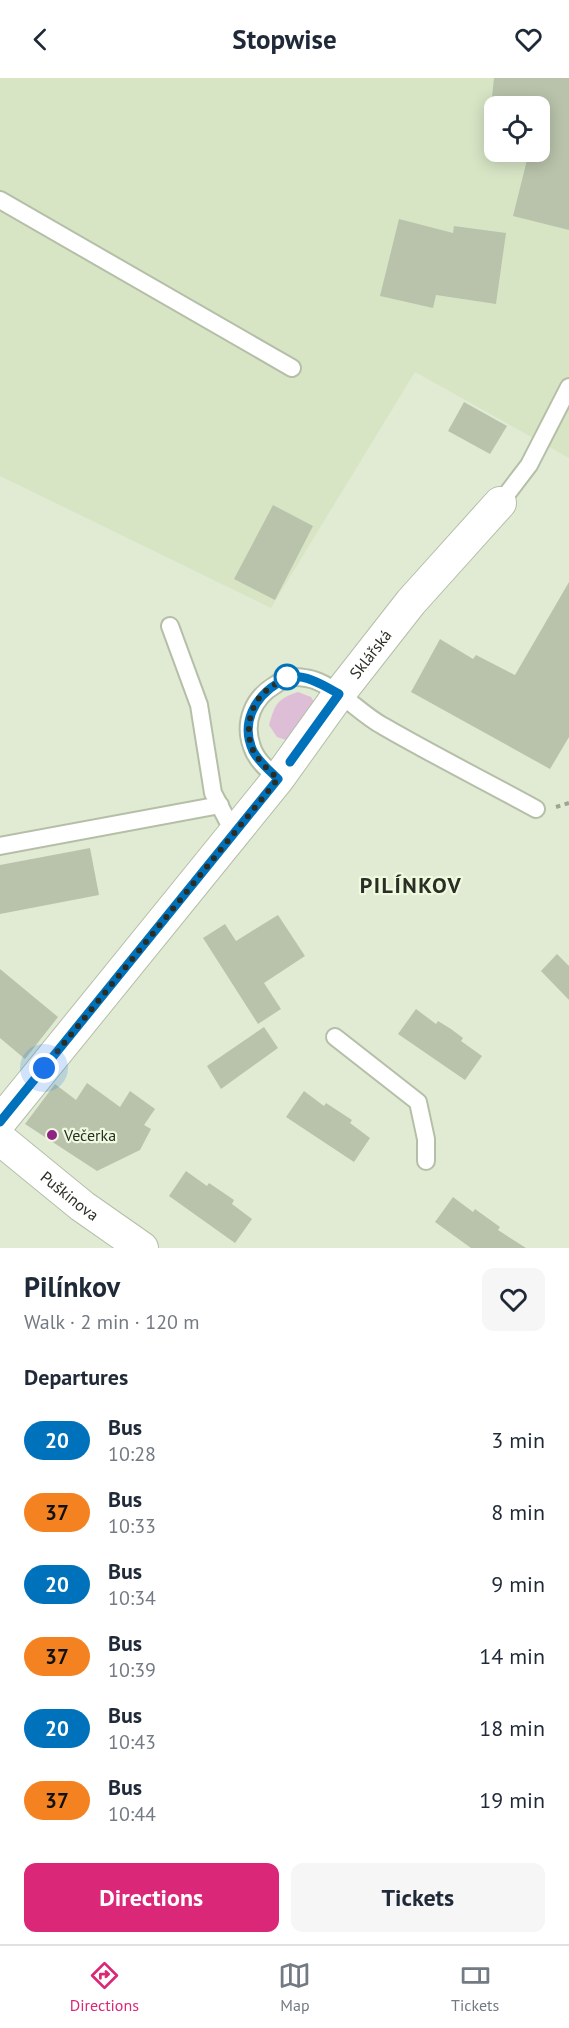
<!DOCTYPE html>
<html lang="en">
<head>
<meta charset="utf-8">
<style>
  :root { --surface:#fff; --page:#f6f6f7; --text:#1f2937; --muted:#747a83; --line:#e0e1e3; --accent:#db2777 }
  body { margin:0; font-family:"PT Sans",sans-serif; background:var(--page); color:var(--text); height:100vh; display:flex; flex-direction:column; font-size:22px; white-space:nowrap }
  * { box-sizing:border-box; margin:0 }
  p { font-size:20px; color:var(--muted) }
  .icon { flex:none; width:33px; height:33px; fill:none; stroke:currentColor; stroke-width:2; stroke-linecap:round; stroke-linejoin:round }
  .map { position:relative; height:1170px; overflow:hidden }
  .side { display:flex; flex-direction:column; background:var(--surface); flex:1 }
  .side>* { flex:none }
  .badge { padding:0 12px; border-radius:20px; font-size:21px; line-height:39px }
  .buttons { position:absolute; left:484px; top:18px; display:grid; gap:12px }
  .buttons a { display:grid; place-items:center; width:66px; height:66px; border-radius:12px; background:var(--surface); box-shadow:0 3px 15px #0003; font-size:30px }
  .you { position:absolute; width:30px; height:30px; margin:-15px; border:4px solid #fff; border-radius:50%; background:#1a73e8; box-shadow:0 0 0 9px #1a73e833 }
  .map>.badge { position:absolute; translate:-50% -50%; box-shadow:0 0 0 3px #fff }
  h2 { padding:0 24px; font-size:22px; line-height:54px }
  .round { display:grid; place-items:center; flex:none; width:63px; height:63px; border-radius:12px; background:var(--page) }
  .summary { display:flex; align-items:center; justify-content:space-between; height:102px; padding:0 24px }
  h1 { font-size:28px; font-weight:700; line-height:45px }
  .primary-button { display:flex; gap:12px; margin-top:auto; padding:12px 24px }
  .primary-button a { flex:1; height:69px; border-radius:12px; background:var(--accent); color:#fff; font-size:24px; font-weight:700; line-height:69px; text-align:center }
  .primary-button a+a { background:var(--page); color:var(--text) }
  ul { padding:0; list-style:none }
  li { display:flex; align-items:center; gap:18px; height:72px; padding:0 24px }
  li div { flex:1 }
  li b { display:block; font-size:22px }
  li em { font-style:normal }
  li .badge { min-width:66px; font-weight:700; text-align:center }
  header { display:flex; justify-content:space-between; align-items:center; height:78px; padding:0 24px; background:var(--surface); font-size:27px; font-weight:700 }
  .tabs { display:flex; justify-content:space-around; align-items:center; height:84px; border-top:2px solid var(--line); background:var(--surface); font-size:16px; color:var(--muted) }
  .tabs a { display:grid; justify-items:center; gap:3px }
  .tabs .on { color:var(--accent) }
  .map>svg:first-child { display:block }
  .built { fill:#d7e5c5; fill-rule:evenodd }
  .green { fill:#debdd7 }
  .building { fill:#b9c3ab }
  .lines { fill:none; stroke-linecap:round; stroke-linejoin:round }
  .service-casing { stroke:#b5bfa8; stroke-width:20 }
  .minor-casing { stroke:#b5bfa8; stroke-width:34 }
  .path { stroke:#9da593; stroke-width:4; stroke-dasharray:4.5 4.5; stroke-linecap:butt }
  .service { stroke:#fff; stroke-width:16 }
  .minor { stroke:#fff; stroke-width:32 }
  .line-casing { stroke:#fff; stroke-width:14 }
  .line { stroke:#0072bc; stroke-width:9 }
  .walk { stroke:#2a2e25; stroke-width:6; stroke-dasharray:0 10.8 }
  .stop-dot { fill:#fff; stroke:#0072bc; stroke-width:3 }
  .poi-dot { fill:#902285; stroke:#eef9e0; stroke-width:2 }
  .labels { text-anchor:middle; stroke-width:4.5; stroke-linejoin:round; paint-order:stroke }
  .street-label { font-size:16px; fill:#2a2e25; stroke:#eef9e0 }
  .poi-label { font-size:16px; fill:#2a2e25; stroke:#eef9e0; text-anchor:start }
  .district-label { font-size:22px; font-weight:bold; letter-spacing:1.5px; fill:#2a2e25; stroke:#eef9e0 }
</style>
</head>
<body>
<header><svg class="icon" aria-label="back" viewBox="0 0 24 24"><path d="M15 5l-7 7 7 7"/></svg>Stopwise<svg class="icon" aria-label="heart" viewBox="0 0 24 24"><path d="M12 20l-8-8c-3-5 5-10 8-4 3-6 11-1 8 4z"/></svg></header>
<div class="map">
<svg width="569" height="1170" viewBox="0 0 569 1170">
  <rect width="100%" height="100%" fill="#e1ebd3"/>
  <!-- built -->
  <path class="built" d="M0 0H569V380L415 294 271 530 0 398ZM495 28H540V74H495Z"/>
  <!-- green -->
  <path class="green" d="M298 614 311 619 316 627 286 662 277 659 269 647C275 626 277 621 298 614Z"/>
  <!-- building -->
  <g class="building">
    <polygon points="494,0 569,0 569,152 513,138 529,74 540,74 540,28 491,28"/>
    <polygon points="399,141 453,155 454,148 506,155 496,226 436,217 433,230 380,218"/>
    <polygon points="464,324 507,348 490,376 448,353"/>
    <polygon points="273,427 313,448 275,522 234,501"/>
    <polygon points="569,504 569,659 550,691 411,614 440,561 473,581 476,577 515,597"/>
    <polygon points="90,770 99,817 0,836 0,787"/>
    <polygon points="278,837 305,878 264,905 281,931 258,946 203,860 225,846 236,863"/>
    <polygon points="557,876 569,888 569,922 541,893"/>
    <polygon points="0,891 58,939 25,981 0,960"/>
    <polygon points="416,931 436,946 438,943 451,951 463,960 461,963 482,978 465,1002 398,956"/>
    <polygon points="264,949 278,970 221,1011 207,988"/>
    <polygon points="87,1005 120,1029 130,1013 155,1031 144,1047 151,1051 140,1072 97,1093 25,1046 55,1006 76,1022"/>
    <polygon points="304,1013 324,1028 326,1025 352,1042 350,1045 370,1060 354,1084 286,1039"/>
    <polygon points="186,1093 207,1108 209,1105 234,1122 232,1126 252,1141 235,1165 169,1118"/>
    <polygon points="453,1119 473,1134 475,1131 500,1149 498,1152 526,1170 471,1170 435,1144"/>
  </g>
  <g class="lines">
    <!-- service casing -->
    <g class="service-casing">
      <g id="service">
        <polyline points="0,122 292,290"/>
        <polyline points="500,425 529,387 569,309"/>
        <polyline points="170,548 199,627 213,715 234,755"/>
        <path d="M278 701C268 692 256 682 252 669 243 644 253 620 275 607 279 605 283 600 287 599 293 598 308 600 314 602 340 611 359 635 383 648 433 677 485 703 536 731"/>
        <polyline points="0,768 220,727"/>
        <polyline points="335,959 418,1024 426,1061 426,1083"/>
      </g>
    </g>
    <!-- minor casing -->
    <g class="minor-casing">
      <g id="minor">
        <path id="s1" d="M0 1044 278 701 339 616 411 524 500 425"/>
        <path id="s2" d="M0 1061 82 1128 142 1170"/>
      </g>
    </g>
    <!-- path -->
    <polyline class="path" points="556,729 569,725"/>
    <!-- service -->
    <use href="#service" class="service"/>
    <!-- minor -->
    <use href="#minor" class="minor"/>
  </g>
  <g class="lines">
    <!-- line casing -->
    <g class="line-casing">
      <path id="line" d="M0 1044 278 701C269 692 259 684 253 673 240 645 255 619 278 605 281 603 283 601 286 600 303 594 325 608 339 616L290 684"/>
    </g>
    <!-- line -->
    <use href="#line" class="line"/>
    <!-- walk -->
    <path class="walk" d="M44 990 278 701C269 692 259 684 253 672 244 653 250 625 267 612 273 607 281 603 287 599"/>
  </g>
  <!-- markers -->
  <circle class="stop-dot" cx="287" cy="599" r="12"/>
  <circle class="poi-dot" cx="52" cy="1057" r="6"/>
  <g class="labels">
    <!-- street labels -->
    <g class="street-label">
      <text dy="6" stroke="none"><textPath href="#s1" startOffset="597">Sklářská</textPath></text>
      <text dy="6" stroke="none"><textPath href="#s2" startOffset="90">Puškinova</textPath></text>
    </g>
    <!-- poi labels -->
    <g class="poi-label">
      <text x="64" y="1063">Večerka</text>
    </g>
    <!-- district labels -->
    <g class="district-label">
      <text x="411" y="815">PILÍNKOV</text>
    </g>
  </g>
</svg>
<div class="buttons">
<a><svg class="icon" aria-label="locate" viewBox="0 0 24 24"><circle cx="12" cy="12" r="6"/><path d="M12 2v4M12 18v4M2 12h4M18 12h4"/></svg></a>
</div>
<div class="you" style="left:44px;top:990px"></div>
</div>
<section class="side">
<div class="summary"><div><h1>Pilínkov</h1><p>Walk · 2 min · 120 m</p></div><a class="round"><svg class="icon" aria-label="heart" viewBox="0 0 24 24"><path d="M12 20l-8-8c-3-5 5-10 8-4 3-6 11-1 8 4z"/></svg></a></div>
<h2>Departures</h2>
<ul>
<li><span class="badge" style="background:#0072bc;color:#fff">20</span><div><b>Bus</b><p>10:28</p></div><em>3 min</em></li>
<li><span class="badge" style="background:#f58220;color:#111">37</span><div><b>Bus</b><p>10:33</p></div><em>8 min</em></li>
<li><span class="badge" style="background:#0072bc;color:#fff">20</span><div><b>Bus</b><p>10:34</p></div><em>9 min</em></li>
<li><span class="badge" style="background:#f58220;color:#111">37</span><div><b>Bus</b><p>10:39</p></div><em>14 min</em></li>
<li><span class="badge" style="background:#0072bc;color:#fff">20</span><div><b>Bus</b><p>10:43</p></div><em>18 min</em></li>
<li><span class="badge" style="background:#f58220;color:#111">37</span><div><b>Bus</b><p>10:44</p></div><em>19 min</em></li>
</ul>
<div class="primary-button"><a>Directions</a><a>Tickets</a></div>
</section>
<nav class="tabs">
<a class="on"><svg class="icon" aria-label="directions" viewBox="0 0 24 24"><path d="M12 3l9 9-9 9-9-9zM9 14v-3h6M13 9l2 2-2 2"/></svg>Directions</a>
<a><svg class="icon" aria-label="map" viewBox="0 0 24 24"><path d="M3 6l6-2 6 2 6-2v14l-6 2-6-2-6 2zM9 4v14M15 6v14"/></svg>Map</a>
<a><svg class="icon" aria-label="tickets" viewBox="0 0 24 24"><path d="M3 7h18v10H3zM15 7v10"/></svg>Tickets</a>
</nav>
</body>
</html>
